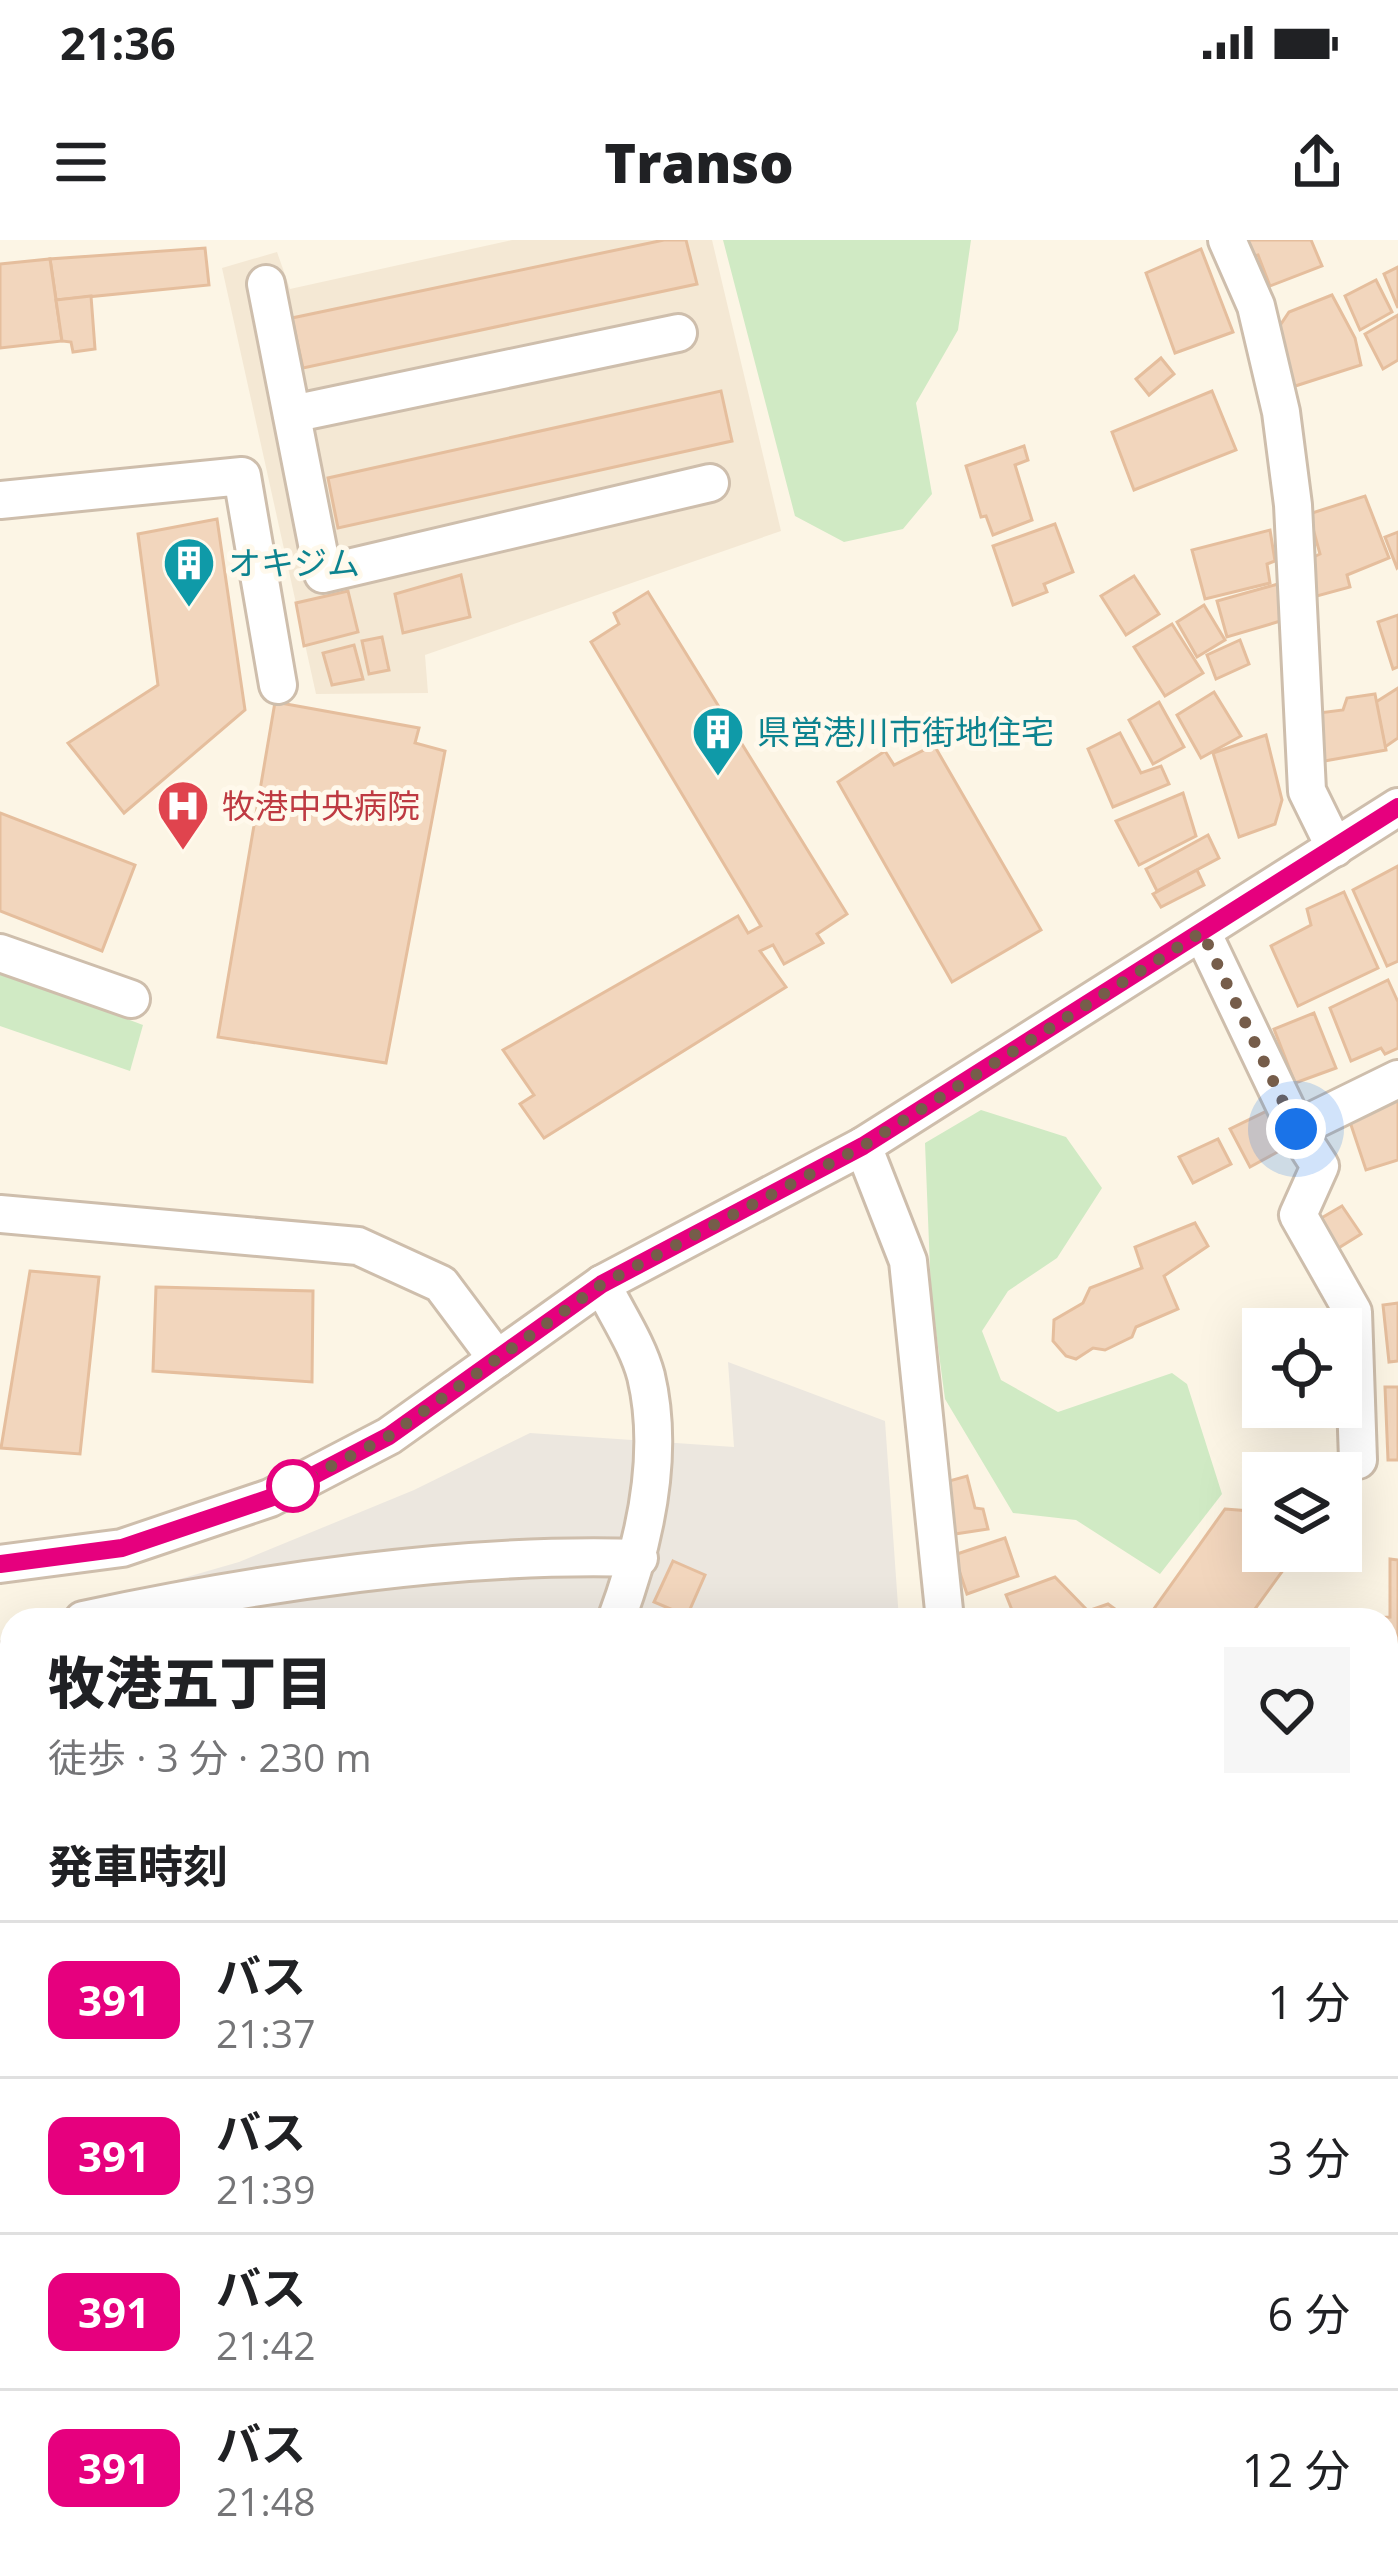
<!DOCTYPE html>
<html lang="ja">
<head>
<meta charset="utf-8">
<style>
  :root { --surface:#fff; --page:#f6f6f6; --text:#202124; --muted:#757577; --line:#e0e0e0 }
  body { margin:0; font-family:"Open Sans","Noto Sans JP",sans-serif; background:var(--page); color:var(--text); height:100vh; display:flex; flex-direction:column; font-size:45px; white-space:nowrap }
  * { box-sizing:border-box; margin:0 }
  p { font-size:39px; color:var(--muted) }
  .icon { flex:none; width:66px; height:66px; fill:none; stroke:currentColor; stroke-width:2; stroke-linecap:round; stroke-linejoin:round }
  .map { position:relative; flex:1; overflow:hidden }
  .details { position:absolute; left:0px; top:1368px; width:1398px; height:963px; display:flex; flex-direction:column; background:var(--surface); border-radius:36px 36px 0 0; box-shadow:0 12px 48px #0002 }
  .details>* { flex:none }
  .badge { padding:0 24px; border-radius:18px; font-size:42px; line-height:78px }
  .tools { position:absolute; left:1242px; top:1068px; display:grid; gap:24px }
  .tools a { display:grid; place-items:center; width:120px; height:120px; border-radius:0px; background:var(--surface); box-shadow:0 12px 48px #0002; font-size:60px }
  .you { position:absolute; width:60px; height:60px; margin:-30px; border:9px solid #fff; border-radius:50%; background:#1a73e8; box-shadow:0 0 0 18px #1a73e833 }
  .map>.badge { position:absolute; translate:-50% -50%; box-shadow:0 0 0 6px #fff }
  h2 { padding:0 48px; font-size:45px; line-height:108px }
  .round { display:grid; place-items:center; flex:none; width:126px; height:126px; border-radius:0px; background:var(--page) }
  .headline { display:flex; align-items:center; justify-content:space-between; height:204px; padding:0 48px }
  h1 { font-size:57px; font-weight:800; line-height:90px }
  ul { padding:0; list-style:none }
  li { display:flex; align-items:center; gap:36px; height:156px; padding:0 48px; border-top:3px solid var(--line) }
  li div { flex:1 }
  li b { display:block; font-size:45px }
  li em { font-style:normal }
  li .badge { min-width:132px; font-weight:700; text-align:center }
  .status { display:flex; justify-content:space-between; align-items:center; height:84px; padding:0 60px; background:var(--surface); direction:ltr }
  .status svg { height:33px; fill:currentColor }
  header { display:flex; justify-content:space-between; align-items:center; height:156px; padding:0 48px; background:var(--surface); font-size:54px; font-weight:800 }
  .map>svg:first-child { display:block }
  .residential { fill:#f4e8d4 }
  .industrial { fill:#ece7df }
  .green { fill:#d0eac4 }
  .building { fill:#f2d6bd; stroke:#e5be9d; stroke-width:3 }
  .lines { fill:none; stroke-linecap:round; stroke-linejoin:round }
  .minor-casing { stroke:#cebeac; stroke-width:42 }
  .minor { stroke:#fff; stroke-width:36 }
  .line-casing { stroke:#fff; stroke-width:27 }
  .line { stroke:#e6007e; stroke-width:18 }
  .walk { stroke:#765d4a; stroke-width:12; stroke-dasharray:0 21.6 }
  .stop-dot { fill:#fff; stroke:#e6007e; stroke-width:6 }
  .labels { text-anchor:middle; stroke-width:10; stroke-linejoin:round; paint-order:stroke }
  .culture-label { font-size:33px; fill:#0d838f; stroke:#fff9ec; text-anchor:start }
  .health-label { font-size:33px; fill:#be3a42; stroke:#fff9ec; text-anchor:start }
</style>
</head>
<body>
<div class="status"><b>21:36</b><svg viewBox="0 0 49 12"><path d="M0 12V9h3v3zM5 12V6h3v6zM10 12V3h3v9zM15 12V0h3v12zM26 1h20v11H26zM47 4h2v5h-2z"/></svg></div>
<header><svg class="icon" aria-label="menu" viewBox="0 0 24 24"><path d="M4 6h16M4 12h16M4 18h16"/></svg>Transo<svg class="icon" aria-label="share" viewBox="0 0 24 24"><path d="M12 15V3M7 8l5-5 5 5M5 13v7h14v-7"/></svg></header>
<div class="map">
<svg width="1398" height="2330" viewBox="0 0 1398 2330">
  <rect width="100%" height="100%" fill="#fcf5e5"/>
  <!-- residential -->
  <polygon class="residential" points="512,0 712,0 781,291 425,415 428,453 316,454 222,28 277,12 290,49"/>
  <!-- industrial -->
  <g class="industrial">
    <polygon points="728,1122 885,1181 899,1380 56,1380 76,1369 239,1322 414,1250 530,1193 734,1207"/>
    <polygon points="12,1404 12,2319 1386,2319 1386,2041 1398,2055 1398,2330 0,2330 0,1411"/>
  </g>
  <!-- green -->
  <g class="green">
    <polygon points="723,0 971,0 958,90 916,163 932,254 903,289 844,302 795,276"/>
    <polygon points="0,731 143,785 130,831 0,786"/>
    <polygon points="981,870 1066,897 1102,948 1057,1018 1008,1051 982,1091 1001,1140 1058,1172 1172,1133 1187,1144 1222,1254 1160,1334 1076,1280 1013,1273 945,1159 931,1054 925,903"/>
  </g>
  <!-- building -->
  <g class="building">
    <polygon points="664,0 686,0 697,44 303,128 292,78"/>
    <polygon points="1243,0 1311,0 1322,26 1270,46 1258,15 1250,17"/>
    <polygon points="205,8 209,45 56,60 50,19"/>
    <polygon points="1201,9 1233,92 1175,113 1146,33"/>
    <polygon points="50,19 62,101 0,108 0,24"/>
    <polygon points="1398,27 1398,68 1384,34"/>
    <polygon points="1376,40 1392,72 1360,90 1345,56"/>
    <polygon points="1332,55 1355,98 1361,125 1289,148 1273,96 1289,72"/>
    <polygon points="91,56 95,109 73,112 71,102 62,101 56,60"/>
    <polygon points="1398,75 1398,120 1383,129 1365,94"/>
    <polygon points="1161,118 1174,134 1149,155 1136,139"/>
    <polygon points="721,151 732,201 338,288 328,238"/>
    <polygon points="1212,151 1236,210 1134,250 1112,192"/>
    <polygon points="1024,206 1028,220 1015,225 1032,280 993,295 986,276 981,277 966,226"/>
    <polygon points="1365,256 1389,318 1347,335 1350,347 1317,356 1307,320 1320,314 1309,274"/>
    <polygon points="217,279 245,470 124,573 68,503 158,445 138,294"/>
    <polygon points="1055,284 1073,332 1044,344 1047,352 1013,365 993,306"/>
    <polygon points="1270,290 1275,321 1267,324 1270,343 1205,359 1192,310"/>
    <polygon points="1398,292 1398,327 1397,328 1385,297"/>
    <polygon points="461,335 470,377 403,393 395,354"/>
    <polygon points="1134,336 1159,374 1126,395 1101,356"/>
    <polygon points="1278,344 1284,380 1227,397 1217,361"/>
    <polygon points="348,351 358,392 304,406 296,363"/>
    <polygon points="648,352 847,674 817,694 823,703 784,724 773,705 760,711 786,747 544,898 520,864 534,855 503,810 738,676 748,693 761,686 591,402 619,384 614,373"/>
    <polygon points="1204,365 1225,400 1197,417 1177,382"/>
    <polygon points="1398,375 1398,427 1393,429 1378,382"/>
    <polygon points="1172,384 1203,433 1165,456 1134,407"/>
    <polygon points="382,397 389,430 369,434 362,401"/>
    <polygon points="1240,400 1249,424 1216,439 1207,415"/>
    <polygon points="354,405 363,439 332,445 323,413"/>
    <polygon points="1398,448 1398,498 1385,507 1376,462"/>
    <polygon points="1214,452 1241,496 1201,518 1177,475"/>
    <polygon points="1375,454 1386,510 1319,522 1311,474 1343,470 1347,458"/>
    <polygon points="275,462 419,488 415,503 445,511 386,823 218,797"/>
    <polygon points="1159,462 1184,507 1153,524 1129,480"/>
    <polygon points="1120,493 1141,533 1161,526 1169,544 1113,567 1088,509"/>
    <polygon points="1266,495 1282,560 1275,584 1239,597 1213,513"/>
    <polygon points="934,505 1041,690 952,742 838,542 885,511 894,525"/>
    <polygon points="1183,553 1196,596 1139,625 1116,581"/>
    <polygon points="0,573 135,625 102,711 0,671"/>
    <polygon points="1208,595 1219,618 1157,651 1146,629"/>
    <polygon points="1398,626 1398,721 1387,726 1353,650"/>
    <polygon points="1197,630 1204,645 1161,667 1153,654"/>
    <polygon points="1344,652 1378,728 1298,766 1271,706 1311,685 1307,669"/>
    <polygon points="1388,740 1398,762 1398,808 1385,814 1381,808 1351,821 1330,768"/>
    <polygon points="1314,773 1336,828 1295,843 1274,789"/>
    <polygon points="1398,858 1398,920 1366,930 1347,873"/>
    <polygon points="1275,867 1294,903 1250,927 1230,889"/>
    <polygon points="1218,899 1231,924 1193,943 1179,917"/>
    <polygon points="1342,966 1361,994 1337,1009 1318,980"/>
    <polygon points="1195,983 1208,1006 1164,1036 1178,1069 1136,1087 1132,1097 1105,1110 1093,1108 1076,1119 1066,1116 1053,1101 1054,1080 1083,1063 1090,1048 1142,1028 1135,1007"/>
    <polygon points="30,1031 99,1037 80,1214 1,1208"/>
    <polygon points="156,1047 313,1051 312,1142 153,1131"/>
    <polygon points="1398,1063 1398,1121 1389,1122 1383,1065"/>
    <polygon points="1385,1147 1398,1147 1398,1220 1388,1220"/>
    <polygon points="967,1236 975,1268 983,1269 988,1289 955,1294 949,1241"/>
    <polygon points="1225,1269 1263,1272 1263,1311 1297,1311 1247,1380 1146,1380"/>
    <polygon points="1005,1298 1018,1336 967,1354 954,1315"/>
    <polygon points="1390,1319 1398,1320 1398,1563 1386,1562 1386,1380 1347,1380 1390,1377"/>
    <polygon points="673,1321 705,1335 687,1376 654,1362"/>
    <polygon points="1055,1337 1088,1371 1108,1364 1130,1380 995,1380 1012,1370 1006,1355"/>
    <polygon points="1398,1407 1398,1514 1390,1514"/>
    <polygon points="1386,1597 1398,1598 1398,1787 1386,1787"/>
    <polygon points="1386,1800 1398,1801 1398,1913 1392,1920 1386,1915"/>
    <polygon points="1398,1920 1398,1969 1392,1963 1386,1967 1386,1933"/>
    <polygon points="1386,2313 1398,2330 1358,2330 1372,2319 1386,2319"/>
    <polygon points="138,2319 158,2319 177,2330 133,2330"/>
    <polygon points="858,2319 951,2319 937,2330 867,2330"/>
  </g>
  <g class="lines">
    <!-- minor casing -->
    <g class="minor-casing">
      <g id="minor">
        <polyline points="1227,0 1256,66 1281,172 1293,265 1307,551 1335,608"/>
        <polyline points="266,44 323,334 710,243"/>
        <polyline points="292,174 678,93"/>
        <polyline points="0,260 242,236 278,445"/>
        <polyline points="1202,692 1296,889 1320,926 1298,975 1353,1072 1358,1220"/>
        <polyline points="0,713 131,759"/>
        <polyline points="1296,889 1398,839"/>
        <polyline points="863,906 908,1021 945,1380"/>
        <polyline points="0,974 358,1006 441,1044 497,1119"/>
        <path d="M602 1044C616 1073 638 1105 646 1136 665 1216 644 1305 616 1380"/>
        <polyline points="0,1324 122,1308 270,1258 389,1196 602,1044 863,906 1398,567"/>
        <path d="M83 1380C256 1343 462 1312 639 1318"/>
        <polyline points="0,1426 12,1418"/>
        <polyline points="1386,2005 1398,2018"/>
        <polyline points="1085,2319 1095,2330"/>
        <polyline points="249,2330 254,2319"/>
        <polyline points="1037,2330 1050,2319"/>
      </g>
    </g>
    <!-- minor -->
    <use href="#minor" class="minor"/>
  </g>
  <g class="lines">
    <!-- line casing -->
    <g class="line-casing">
      <polyline id="line" points="0,1324 122,1308 270,1258 389,1196 602,1044 863,906 1398,567"/>
    </g>
    <!-- line -->
    <use href="#line" class="line"/>
    <!-- walk -->
    <polyline class="walk" points="293,1246 389,1196 602,1044 863,906 1202,692 1296,889"/>
  </g>
  <!-- icons -->
  <defs>
    <g id="building-pin" transform="scale(2.7)"><path d="M0 17L-7.5 6A9.5 9.5 0 1 1 7.5 6Z" fill="#0f9aa8" stroke="#fff9ec"/><path d="M-4-6H4V6H1V3H-1V6H-4ZM-2.5-4.3h1.7v1.8h-1.7ZM.8-4.3h1.7v1.8H.8ZM-2.5-1h1.7V.8h-1.7ZM.8-1h1.7V.8H.8Z" fill="#fff"/></g>
    <g id="hospital-pin" transform="scale(2.7)"><path d="M0 17L-7.5 6A9.5 9.5 0 1 1 7.5 6Z" fill="#e0444e" stroke="#fff9ec"/><path d="M-5-5h3v3.5h4V-5h3V5h-3V1.5h-4V5h-3Z" fill="#fff"/></g>
  </defs>
  <g fill-rule="evenodd">
    <use href="#building-pin" x="189" y="323"/>
    <use href="#building-pin" x="718" y="492"/>
    <use href="#hospital-pin" x="183" y="566"/>
  </g>
  <!-- markers -->
  <circle class="stop-dot" cx="293" cy="1246" r="24"/>
  <g class="labels">
    <!-- culture labels -->
    <g class="culture-label">
      <text x="228" y="335">オキジム</text>
      <text x="757" y="504">県営港川市街地住宅</text>
    </g>
    <!-- health labels -->
    <g class="health-label">
      <text x="222" y="578">牧港中央病院</text>
    </g>
  </g>
</svg>
<div class="tools">
<a><svg class="icon" aria-label="locate" viewBox="0 0 24 24"><circle cx="12" cy="12" r="6"/><path d="M12 2v4M12 18v4M2 12h4M18 12h4"/></svg></a>
<a><svg class="icon" aria-label="layers" viewBox="0 0 24 24"><path d="M12 4l9 5-9 5-9-5zM3 14l9 5 9-5"/></svg></a>
</div>
<div class="you" style="left:1296px;top:889px"></div>
<section class="details">
<div class="headline"><div><h1>牧港五丁目</h1><p>徒歩 · 3 分 · 230 m</p></div><a class="round"><svg class="icon" aria-label="heart" viewBox="0 0 24 24"><path d="M12 20l-8-8c-3-5 5-10 8-4 3-6 11-1 8 4z"/></svg></a></div>
<h2>発車時刻</h2>
<ul>
<li><span class="badge" style="background:#e6007e;color:#fff">391</span><div><b>バス</b><p>21:37</p></div><em>1 分</em></li>
<li><span class="badge" style="background:#e6007e;color:#fff">391</span><div><b>バス</b><p>21:39</p></div><em>3 分</em></li>
<li><span class="badge" style="background:#e6007e;color:#fff">391</span><div><b>バス</b><p>21:42</p></div><em>6 分</em></li>
<li><span class="badge" style="background:#e6007e;color:#fff">391</span><div><b>バス</b><p>21:48</p></div><em>12 分</em></li>
</ul>
</section>
</div>
</body>
</html>
